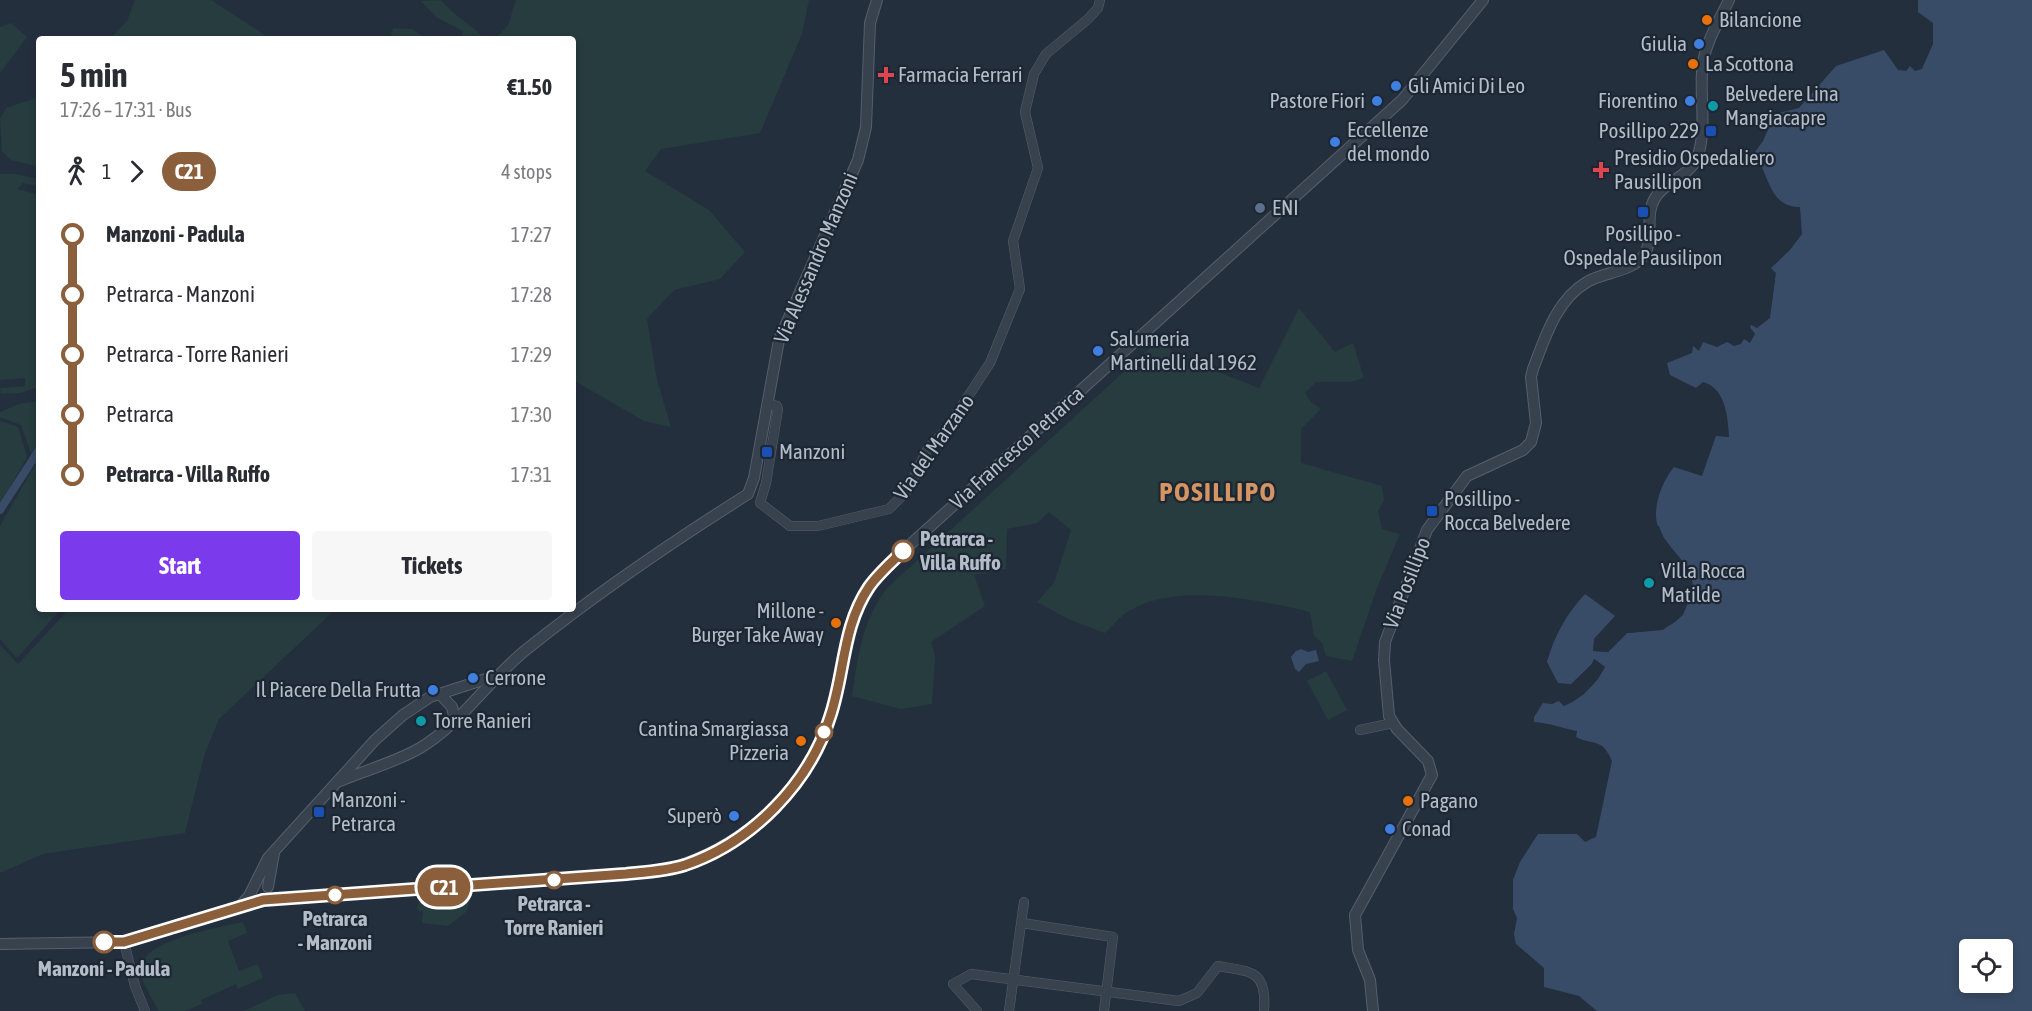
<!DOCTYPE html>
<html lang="en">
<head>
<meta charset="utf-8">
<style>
  :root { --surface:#fff; --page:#f7f7f7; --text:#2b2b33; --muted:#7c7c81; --accent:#7c3aed }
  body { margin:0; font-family:"Asap Condensed",sans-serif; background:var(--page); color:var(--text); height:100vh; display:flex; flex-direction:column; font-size:22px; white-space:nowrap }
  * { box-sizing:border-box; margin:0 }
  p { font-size:20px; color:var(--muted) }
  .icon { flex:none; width:33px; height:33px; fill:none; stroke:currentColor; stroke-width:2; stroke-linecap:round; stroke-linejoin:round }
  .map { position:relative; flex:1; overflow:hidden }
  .details { position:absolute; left:36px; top:36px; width:540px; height:576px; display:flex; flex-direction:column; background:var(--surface); border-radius:6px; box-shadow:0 3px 9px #0003 }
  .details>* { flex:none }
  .badge { padding:0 12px; border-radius:20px; font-size:21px; line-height:39px }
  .fabs { position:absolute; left:1959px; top:939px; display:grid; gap:12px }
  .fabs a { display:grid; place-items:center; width:54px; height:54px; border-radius:6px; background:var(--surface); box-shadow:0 3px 9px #0003; font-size:30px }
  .map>.badge { position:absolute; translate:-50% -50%; box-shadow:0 0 0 3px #fff }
  .legs { display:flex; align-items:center; gap:9px; height:66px; padding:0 24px; font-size:20px }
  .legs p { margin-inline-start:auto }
  .headline { display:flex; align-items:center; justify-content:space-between; height:102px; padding:0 24px }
  h1 { font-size:33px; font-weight:700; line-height:45px }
  .primary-button { display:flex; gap:12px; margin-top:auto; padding:12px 24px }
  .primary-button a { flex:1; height:69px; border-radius:6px; background:var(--accent); color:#fff; font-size:24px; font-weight:700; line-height:69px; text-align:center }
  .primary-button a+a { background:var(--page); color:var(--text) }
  ul { padding:0 24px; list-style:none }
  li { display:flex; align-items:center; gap:21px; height:60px; font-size:22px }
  li i { display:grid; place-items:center; width:9px; height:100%; margin:0 8px; background:currentColor }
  li i::after { content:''; width:15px; height:15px; margin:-8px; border:4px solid; border-radius:50%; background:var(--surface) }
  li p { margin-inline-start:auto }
  li:first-child i { background:linear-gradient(#0000 50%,currentColor 0) }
  li:last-child i { background:linear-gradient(currentColor 50%,#0000 0) }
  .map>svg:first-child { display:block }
  .green { fill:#263c3f }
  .water { fill:#394c67; fill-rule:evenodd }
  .pier { fill:#242f3e }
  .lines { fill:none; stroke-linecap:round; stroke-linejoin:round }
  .canal { stroke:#394c67; stroke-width:8 }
  .minor-casing { stroke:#565f6c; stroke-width:10 }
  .tertiary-casing { stroke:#565f6c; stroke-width:12 }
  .minor { stroke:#38414e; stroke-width:9 }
  .tertiary { stroke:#38414e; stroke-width:10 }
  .line-1-casing { stroke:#fff; stroke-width:14 }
  .line-1 { stroke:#8b5e3c; stroke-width:9 }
  .food-dot { fill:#e8710a; stroke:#1d2633; stroke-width:2 }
  .shop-dot { fill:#3f7fe0; stroke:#1d2633; stroke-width:2 }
  .health-dot { fill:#e0444e; stroke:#1d2633; stroke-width:2 }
  .culture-dot { fill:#0f9aa8; stroke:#1d2633; stroke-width:2 }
  .transit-dot { fill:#1a4fb4; stroke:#1d2633; stroke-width:2 }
  .service-dot { fill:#5c6f8a; stroke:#1d2633; stroke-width:2 }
  .stop-1-dot { fill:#fff; stroke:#8b5e3c; stroke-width:3 }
  .labels { text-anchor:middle; stroke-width:4.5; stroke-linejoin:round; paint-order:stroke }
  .poi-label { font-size:21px; fill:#b4bcc9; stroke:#1d2633; text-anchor:start }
  .street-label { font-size:21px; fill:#b4bcc9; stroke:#1d2633 }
  .stop-label { font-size:21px; font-weight:bold; fill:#b4bcc9; stroke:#1d2633 }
  .district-label { font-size:27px; font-weight:bold; letter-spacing:1.5px; fill:#d59563; stroke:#1d2633 }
</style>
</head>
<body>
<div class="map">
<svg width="2032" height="1011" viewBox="0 0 2032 1011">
  <rect width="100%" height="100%" fill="#242f3e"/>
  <!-- green -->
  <g class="green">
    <polygon points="135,0 211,0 271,39 110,39 127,21"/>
    <path d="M441 0C454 16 471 24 485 39H461L463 31 436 17 421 1Z"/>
    <polygon points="516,0 809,0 802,34 760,133 661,149 645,171 709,210 745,252 720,279 674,290 647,319 657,380 671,427 644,421 573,380 573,39 495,39 508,25"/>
    <polygon points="11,23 27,37 0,73 0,27"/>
    <polygon points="393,28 412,29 427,39 390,39"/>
    <polygon points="39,97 39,167 11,160 2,151 0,119 6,108"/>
    <polygon points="0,174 15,174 39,179 39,186 23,183 17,189 39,195 39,387 20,393 1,394 0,388 25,386 25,378 0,380"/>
    <path d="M1299 308 1335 352 1353 343 1364 378 1350 382H1316L1305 393 1312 403 1321 409 1301 429V463L1382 486 1384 500 1378 511 1382 529 1400 534 1377 588 1352 661 1326 656 1322 643 1314 636 1310 612C1258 600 1177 582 1129 611 1120 616 1113 626 1105 633L1068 619 1037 602 1054 583 1071 530 1049 512 1037 523 1007 529 1006 569 974 575 985 606 931 642 935 656 932 704 901 709 852 696C858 656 862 621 887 588L1161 338 1173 354 1259 388Z"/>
    <polygon points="39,401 39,609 61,609 17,658 0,639 0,526 35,465 21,425 0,417 0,412 19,404"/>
    <polygon points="0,421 18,427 27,457 0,505"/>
    <polygon points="69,609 336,609 219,719 205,753 185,833 43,854 0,873 0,645 18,664"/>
    <polygon points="1326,671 1347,710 1328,720 1307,681"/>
    <polygon points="471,899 466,912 448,926 422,923 423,912 417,910 418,903"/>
    <path d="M243 922 247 933 228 941 239 971 258 964 263 978 238 989 236 984 201 1000 202 1004 185 1011H158C153 997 140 983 141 968 143 939 219 928 243 922Z"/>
    <polygon points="295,993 305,1011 244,1011 278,995"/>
  </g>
  <!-- water -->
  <g class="water">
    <path d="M1918 0H2032V1011H1597L1579 996 1544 987V968L1516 944 1514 934 1517 918 1513 909V880L1520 862 1538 834H1577L1585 842 1596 837 1612 761C1602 737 1594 746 1576 737L1577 731C1561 728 1550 723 1534 722V717L1543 703 1552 704 1559 701 1564 706C1582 699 1595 684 1605 667L1594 659 1592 664 1571 684 1558 683 1547 662C1555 634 1566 615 1585 594L1615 616 1594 639V651L1608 652 1627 633C1650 631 1676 632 1686 607 1688 602 1692 595 1693 590 1695 561 1658 545 1656 517 1655 500 1664 479 1674 467L1702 476 1716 436 1729 437C1728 418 1726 388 1703 382L1696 388 1670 375 1667 363 1692 353 1693 346 1699 351 1703 342 1717 347 1727 342 1734 346 1741 344 1744 339 1750 343 1755 334 1750 327 1751 325 1757 328 1770 318 1776 273 1771 268 1790 250 1802 234 1800 207C1775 208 1770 185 1761 165L1747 163 1763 141 1775 114 1799 108 1836 66 1884 50 1898 70 1906 71 1910 66 1915 71 1922 69 1933 44V23L1918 12ZM1970 950H2002V982H1970Z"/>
    <polygon points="1301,649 1308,652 1316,650 1319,661 1306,664 1299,672 1295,669 1291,657 1296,651"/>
  </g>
  <!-- pier -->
  <g class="pier">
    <polygon points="1656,526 1659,526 1664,539 1685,565 1693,589 1683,615 1663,630 1627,633 1608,652 1593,651 1594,639 1617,614 1617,618 1596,640 1596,648 1607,649 1627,630 1662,627 1680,613 1690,589 1683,566 1662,541"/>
    <polygon points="1594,659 1605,667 1598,679 1584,694 1564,706 1559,701 1561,698 1565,703 1571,700 1595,677 1601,667 1596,663 1573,686 1569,687 1592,664"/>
  </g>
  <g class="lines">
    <!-- canal -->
    <polyline class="canal" points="0,510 39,450"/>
    <!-- minor casing -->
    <g class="minor-casing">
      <g id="minor">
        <polyline points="767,404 777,406 778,409 766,483 760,503 790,526 818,526 889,509 907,491 928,448 946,430 990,363 1020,289 1013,241 1038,168 1025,112 1034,74 1046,54 1088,19 1098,8 1100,0"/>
        <polyline points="1360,730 1393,723"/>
        <polyline points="1022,923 1113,937 1104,1011"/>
        <polyline points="124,942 135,986 145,1011"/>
        <path d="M977 1011 953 984 971 974 1179 1001 1197 993 1218 966C1252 972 1267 970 1264 1011"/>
        <polyline points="1009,1011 1024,902"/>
      </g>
    </g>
    <!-- tertiary casing -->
    <g class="tertiary-casing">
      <g id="tertiary">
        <polyline points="440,694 452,707 455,721"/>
        <path d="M340 781C366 770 396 762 420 748 462 723 489 679 527 649 598 592 672 542 748 494L754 478 779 340 858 160 866 127 870 23 877 0"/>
        <polyline points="268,887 274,853"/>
        <polyline points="241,905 249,896 268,858 375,740 403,715 430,697 495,676"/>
        <path d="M0 944 124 942 263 900 662 871C739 850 805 795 830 718 845 674 842 627 869 587 878 574 892 562 903 551L1402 100 1483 0"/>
        <path d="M1373 1011 1370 980 1358 950 1355 915 1432 775 1428 761 1397 729 1389 716 1384 660 1385 642 1427 530 1467 476 1523 450 1531 442 1536 423 1531 377 1533 369C1545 338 1556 300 1587 282 1603 272 1633 272 1644 255 1655 239 1644 216 1655 198 1665 181 1689 177 1697 158 1707 132 1700 99 1702 72 1703 46 1718 23 1729 0"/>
      </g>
    </g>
    <!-- minor -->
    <use href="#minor" class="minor"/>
    <!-- tertiary -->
    <use href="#tertiary" class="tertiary"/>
  </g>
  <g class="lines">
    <!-- line-1 casing -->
    <g class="line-1-casing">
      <path id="line-1" d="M104 942H124L263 900 626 874C646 872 666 871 685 865 752 842 809 784 830 717 845 673 842 627 869 587 878 574 892 562 903 551"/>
    </g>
    <!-- line-1 -->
    <use href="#line-1" class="line-1"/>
  </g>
  <!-- markers -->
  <g class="food-dot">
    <circle cx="1707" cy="20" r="6"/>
    <circle cx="1693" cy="64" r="6"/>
    <circle cx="836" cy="623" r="6"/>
    <circle cx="801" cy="741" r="6"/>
    <circle cx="1408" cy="801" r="6"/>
  </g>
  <g class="shop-dot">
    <circle cx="1699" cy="44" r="6"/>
    <circle cx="1396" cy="86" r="6"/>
    <circle cx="1377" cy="101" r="6"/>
    <circle cx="1690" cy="101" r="6"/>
    <circle cx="1335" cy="142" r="6"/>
    <circle cx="1098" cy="351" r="6"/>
    <circle cx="473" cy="678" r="6"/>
    <circle cx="433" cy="690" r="6"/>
    <circle cx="734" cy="816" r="6"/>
    <circle cx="1390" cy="829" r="6"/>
  </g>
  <g class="health-dot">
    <path d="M883 66h6v6h6v6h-6v6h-6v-6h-6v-6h6z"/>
    <path d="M1598 161h6v6h6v6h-6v6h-6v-6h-6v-6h6z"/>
  </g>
  <g class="culture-dot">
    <circle cx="1713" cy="106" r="6"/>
    <circle cx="1649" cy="583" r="6"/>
    <circle cx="421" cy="721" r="6"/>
  </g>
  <g class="transit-dot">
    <rect x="1705" y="125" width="12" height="12" rx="3"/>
    <rect x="1637" y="206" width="12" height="12" rx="3"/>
    <rect x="761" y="446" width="12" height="12" rx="3"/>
    <rect x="1426" y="505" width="12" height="12" rx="3"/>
    <rect x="313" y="806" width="12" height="12" rx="3"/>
  </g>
  <circle class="service-dot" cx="1260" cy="208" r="6"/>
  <g class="stop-1-dot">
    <circle cx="903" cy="551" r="10"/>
    <circle cx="824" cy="732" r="8"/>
    <circle cx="554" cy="880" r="8"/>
    <circle cx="335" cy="895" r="8"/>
    <circle cx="104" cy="942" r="10"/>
  </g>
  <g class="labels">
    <!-- poi labels -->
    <g class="poi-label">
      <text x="1719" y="27">Bilancione</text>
      <text x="1687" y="51" text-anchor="end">Giulia</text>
      <text x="1705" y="71">La Scottona</text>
      <text x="898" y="82">Farmacia Ferrari</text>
      <text x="1408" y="93">Gli Amici Di Leo</text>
      <text x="1725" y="101">Belvedere Lina<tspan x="1725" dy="24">Mangiacapre</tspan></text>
      <text x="1365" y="108" text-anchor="end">Pastore Fiori</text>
      <text x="1678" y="108" text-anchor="end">Fiorentino</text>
      <text x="1347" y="137">Eccellenze<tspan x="1347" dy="24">del mondo</tspan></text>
      <text x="1699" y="138" text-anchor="end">Posillipo 229</text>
      <text x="1614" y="165">Presidio Ospedaliero<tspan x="1614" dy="24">Pausillipon</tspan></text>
      <text x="1272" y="215">ENI</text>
      <text x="1643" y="241" text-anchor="middle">Posillipo -<tspan x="1643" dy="24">Ospedale Pausilipon</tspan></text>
      <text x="1110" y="346">Salumeria<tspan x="1110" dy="24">Martinelli dal 1962</tspan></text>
      <text x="779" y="459">Manzoni</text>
      <text x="1444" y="506">Posillipo -<tspan x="1444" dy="24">Rocca Belvedere</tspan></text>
      <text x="1661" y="578">Villa Rocca<tspan x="1661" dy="24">Matilde</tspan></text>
      <text x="824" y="618" text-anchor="end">Millone -<tspan x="824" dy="24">Burger Take Away</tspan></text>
      <text x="485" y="685">Cerrone</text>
      <text x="421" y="697" text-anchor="end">Il Piacere Della Frutta</text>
      <text x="433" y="728">Torre Ranieri</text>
      <text x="789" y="736" text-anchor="end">Cantina Smargiassa<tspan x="789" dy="24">Pizzeria</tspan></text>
      <text x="331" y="807">Manzoni -<tspan x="331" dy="24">Petrarca</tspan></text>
      <text x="1420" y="808">Pagano</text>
      <text x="722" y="823" text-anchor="end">Superò</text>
      <text x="1402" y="836">Conad</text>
    </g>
    <!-- street labels -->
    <g class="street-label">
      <text transform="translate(816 258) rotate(-67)" y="7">Via Alessandro Manzoni</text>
      <text transform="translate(934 447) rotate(-55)" y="7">Via del Marzano</text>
      <text transform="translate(1017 448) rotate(-42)" y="7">Via Francesco Petrarca</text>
      <text transform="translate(1407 583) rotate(-69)" y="7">Via Posillipo</text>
    </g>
    <!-- stop labels -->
    <g class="stop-label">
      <text x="920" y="546" text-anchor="start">Petrarca -<tspan x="920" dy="24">Villa Ruffo</tspan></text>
      <text x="554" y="911">Petrarca -<tspan x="554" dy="24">Torre Ranieri</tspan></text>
      <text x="335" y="926">Petrarca<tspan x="335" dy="24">- Manzoni</tspan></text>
      <text x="104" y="976">Manzoni - Padula</text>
    </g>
    <!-- district labels -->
    <g class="district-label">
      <text x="1218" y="501">POSILLIPO</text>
    </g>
  </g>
</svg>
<div class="fabs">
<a><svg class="icon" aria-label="locate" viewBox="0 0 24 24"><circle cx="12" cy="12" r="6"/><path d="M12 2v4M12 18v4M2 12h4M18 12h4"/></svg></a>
</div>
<b class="badge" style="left:444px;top:887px;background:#8b5e3c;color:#fff">C21</b>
<section class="details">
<div class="headline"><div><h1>5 min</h1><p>17:26 – 17:31 · Bus</p></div><b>€1.50</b></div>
<div class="legs"><svg class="icon" aria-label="walk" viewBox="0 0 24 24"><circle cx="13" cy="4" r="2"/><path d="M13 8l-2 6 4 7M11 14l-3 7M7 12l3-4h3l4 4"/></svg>1<svg class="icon" aria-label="forward" viewBox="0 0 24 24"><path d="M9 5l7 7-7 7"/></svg><b class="badge" style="background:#8b5e3c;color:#fff">C21</b><p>4 stops</p></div>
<ul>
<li><i style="color:#8b5e3c"></i><b>Manzoni - Padula</b><p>17:27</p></li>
<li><i style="color:#8b5e3c"></i><span>Petrarca - Manzoni</span><p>17:28</p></li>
<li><i style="color:#8b5e3c"></i><span>Petrarca - Torre Ranieri</span><p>17:29</p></li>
<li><i style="color:#8b5e3c"></i><span>Petrarca</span><p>17:30</p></li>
<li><i style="color:#8b5e3c"></i><b>Petrarca - Villa Ruffo</b><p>17:31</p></li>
</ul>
<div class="primary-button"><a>Start</a><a>Tickets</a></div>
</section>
</div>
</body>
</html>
